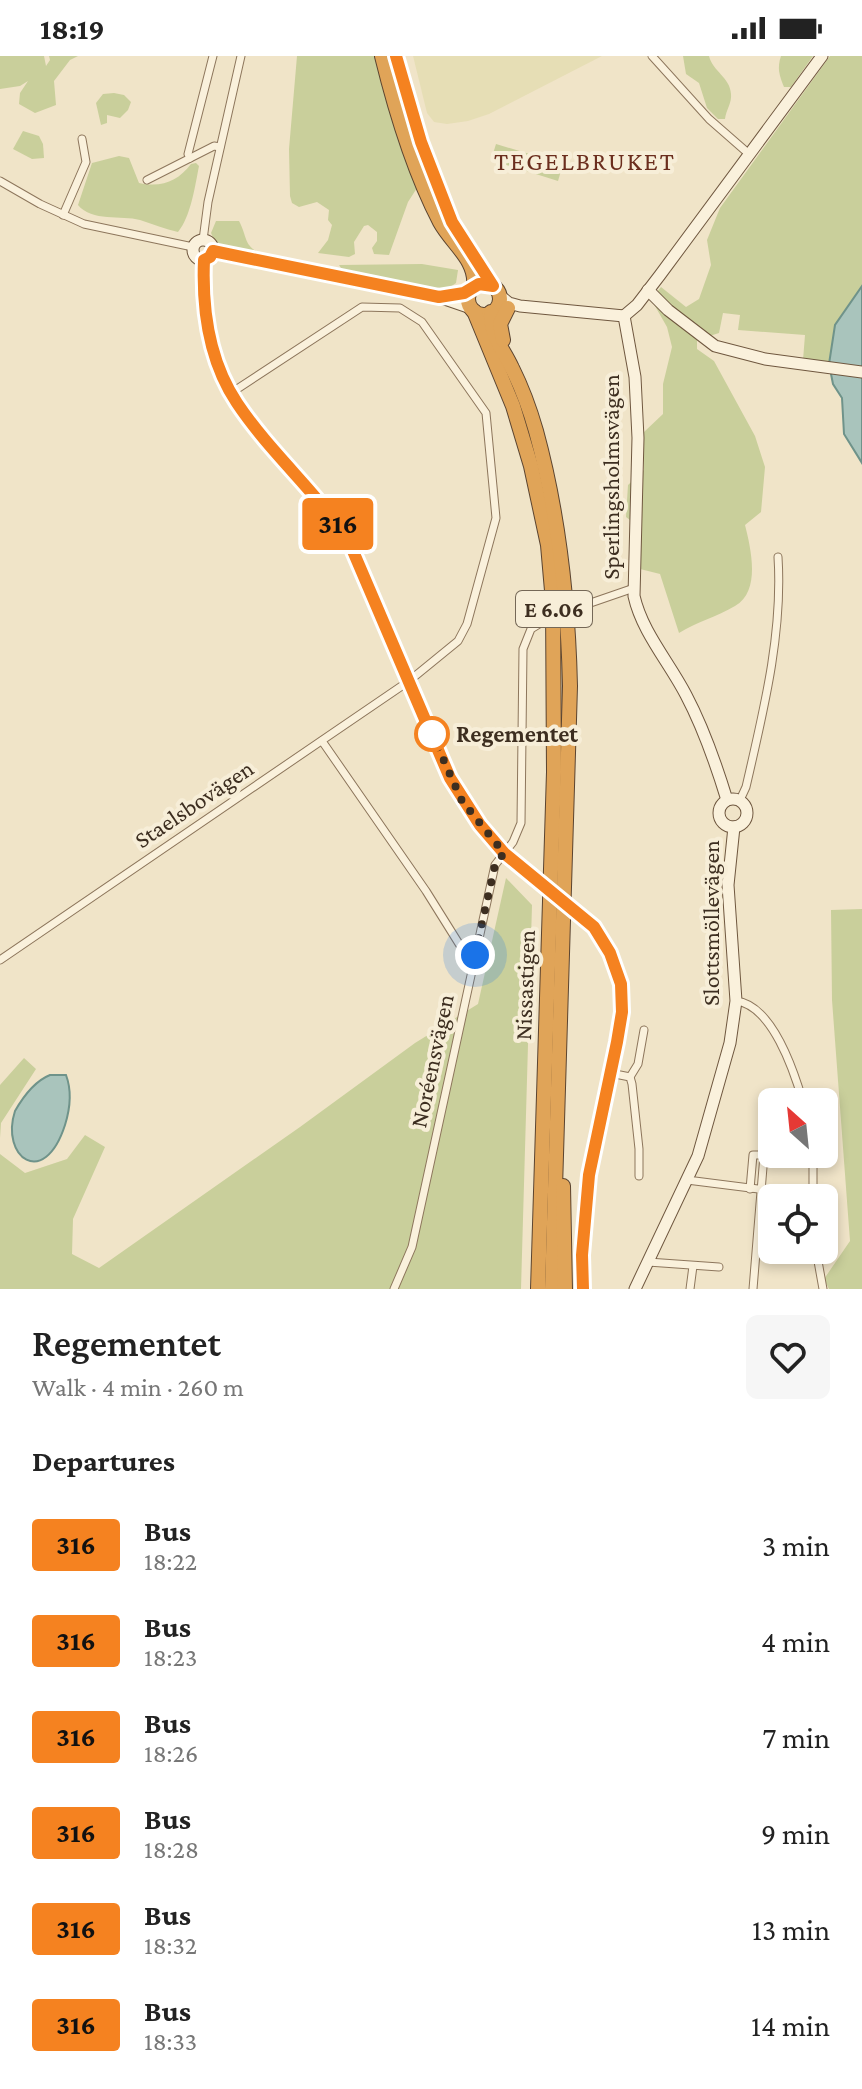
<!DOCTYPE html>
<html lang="en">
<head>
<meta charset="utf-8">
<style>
  :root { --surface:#fff; --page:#f6f6f6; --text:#222; --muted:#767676 }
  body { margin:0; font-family:"Crimson Pro",serif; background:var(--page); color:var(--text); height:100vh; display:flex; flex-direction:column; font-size:30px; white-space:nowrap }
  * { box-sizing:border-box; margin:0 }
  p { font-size:26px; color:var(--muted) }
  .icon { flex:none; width:44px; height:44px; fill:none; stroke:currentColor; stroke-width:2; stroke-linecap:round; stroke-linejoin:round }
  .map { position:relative; height:1233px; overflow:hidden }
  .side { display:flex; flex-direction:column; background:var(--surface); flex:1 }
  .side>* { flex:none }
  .badge { padding:0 16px; border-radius:6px; font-size:28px; line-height:52px }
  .needle { width:52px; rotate:333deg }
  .controls { position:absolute; left:758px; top:1032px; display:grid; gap:16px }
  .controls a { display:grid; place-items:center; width:80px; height:80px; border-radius:12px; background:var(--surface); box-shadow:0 4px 12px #0003; font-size:40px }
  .you { position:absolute; width:40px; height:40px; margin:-20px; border:6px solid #fff; border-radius:50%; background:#1a73e8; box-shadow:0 0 0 12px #1a73e833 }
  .map>.badge { position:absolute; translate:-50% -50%; box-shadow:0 0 0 4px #fff }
  h2 { padding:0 32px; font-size:30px; line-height:72px }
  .round { display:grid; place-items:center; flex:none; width:84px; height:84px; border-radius:12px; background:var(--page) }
  .head { display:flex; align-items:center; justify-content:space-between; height:136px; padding:0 32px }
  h1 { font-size:38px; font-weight:600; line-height:60px }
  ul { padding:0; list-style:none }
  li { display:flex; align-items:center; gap:24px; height:96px; padding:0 32px }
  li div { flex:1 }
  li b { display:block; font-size:30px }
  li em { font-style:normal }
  li .badge { min-width:88px; font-weight:700; text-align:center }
  .status { display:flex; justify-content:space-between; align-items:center; height:56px; padding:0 40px; background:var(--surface); direction:ltr }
  .status svg { height:22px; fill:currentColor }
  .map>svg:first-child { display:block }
  .farmland { fill:#e6deb5 }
  .green { fill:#c9cf9b }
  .water { fill:#a9c4bc; stroke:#6f938a; stroke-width:2 }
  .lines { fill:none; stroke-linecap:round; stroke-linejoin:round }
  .street-casing { stroke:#8d765c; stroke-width:9 }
  .secondary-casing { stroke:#6f573f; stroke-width:13 }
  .highway-casing { stroke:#5b4430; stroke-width:16 }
  .street { stroke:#faf1dc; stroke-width:7 }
  .secondary { stroke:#faf1dc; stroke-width:11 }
  .highway { stroke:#e0a458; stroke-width:14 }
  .secondary-bridge-casing { stroke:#6f573f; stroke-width:13; stroke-linecap:butt }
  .secondary-bridge { stroke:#faf1dc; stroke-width:11 }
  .line-casing { stroke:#fff; stroke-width:18 }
  .line { stroke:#f58220; stroke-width:12 }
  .walk { stroke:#3d2e20; stroke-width:8; stroke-dasharray:0 14.4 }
  .stop-dot { fill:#fff; stroke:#f58220; stroke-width:4 }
  .labels { text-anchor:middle; stroke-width:8; stroke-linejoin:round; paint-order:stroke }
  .shield { fill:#f7eed8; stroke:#756857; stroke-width:2 }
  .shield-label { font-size:22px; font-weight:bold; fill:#3d2e20 }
  .street-label { font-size:24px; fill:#3d2e20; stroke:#f7eed8 }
  .stop-label { font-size:24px; font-weight:bold; fill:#3d2e20; stroke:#f7eed8; text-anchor:start }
  .neighbourhood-label { font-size:26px; letter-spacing:2px; fill:#6b2e1e; stroke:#f7eed8 }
</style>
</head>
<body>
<div class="status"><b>18:19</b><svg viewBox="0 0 49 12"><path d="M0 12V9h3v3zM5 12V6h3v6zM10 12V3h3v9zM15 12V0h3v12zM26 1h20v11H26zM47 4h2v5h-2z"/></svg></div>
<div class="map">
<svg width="862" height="1233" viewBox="0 0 862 1233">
  <rect width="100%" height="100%" fill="#f0e4c8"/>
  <!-- farmland -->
  <polygon class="farmland" points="413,0 602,0 489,58 468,65 447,68 434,66 427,57"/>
  <!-- green -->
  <g class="green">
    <polygon points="0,0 44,0 46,10 50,4 49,0 78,0 70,4 54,25 56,49 35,57 19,48 20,37 28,25 20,30 0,33"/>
    <polygon points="297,0 376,0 395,70 417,132 408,146 389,199 374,198 372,192 377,185 377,176 368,169 364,170 354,186 355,198 349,201 318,197 328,184 332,169 328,164 329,154 317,146 299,151 292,147 290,140 289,93"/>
    <path d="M683 0H709C713 16 730 21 731 38 732 47 726 54 725 63H718L707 52 699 27 686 18Z"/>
    <path d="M781 0H813L791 31H784C779 19 777 12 781 0Z"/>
    <path d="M830 0H862V230L835 269 829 308 803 304 805 279 738 274 740 259 723 257 719 277 697 284V293L714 305 755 380 765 411 761 456 745 469C751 493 761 535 735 550 717 561 696 566 679 577L660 518 640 513V472L626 461 628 429 644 414V376L663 358V328L672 291 667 271 651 243 661 231 686 251 699 243 711 209 707 184 720 152Z"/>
    <polygon points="114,37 124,39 131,46 128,54 120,62 107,59 107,67 101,69 96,47 103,38"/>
    <polygon points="23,75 39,80 43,88 44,102 32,103 13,93"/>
    <polygon points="496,88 563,108 558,125 491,104"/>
    <path d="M119 100 129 102 139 127C162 132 178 125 191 108L196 107 199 110C195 130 191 160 178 176 165 173 153 168 140 164 121 159 92 166 78 149L92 107Z"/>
    <path d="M216 165H239C249 184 242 190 266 200L233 195 216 188 211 177Z"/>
    <polygon points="422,208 458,214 456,227 446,234 436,234 343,215 339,209"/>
    <polygon points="506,822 532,849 521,1233 0,1233 0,1098 25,1117 67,1103 85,1079 105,1091 73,1163 72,1198 99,1212 300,1071 415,987 478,948"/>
    <polygon points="862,853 862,1233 829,1233 824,1223 850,1185 832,944 831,854"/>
    <polygon points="24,1002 36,1013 1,1067 0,1082 0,1029"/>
  </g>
  <!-- water -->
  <g class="water">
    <polygon points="862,230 862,407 844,378 842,342 833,328 829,308 835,269"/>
    <path d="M50 1019H66C72 1035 70 1053 65 1069 44 1134 0 1101 15 1055 23 1041 35 1025 50 1019Z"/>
  </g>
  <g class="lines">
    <!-- street casing -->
    <g class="street-casing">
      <g id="street">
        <polyline points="652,0 709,63 749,98"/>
        <polyline points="190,102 188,98 213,0"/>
        <polyline points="147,124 214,90 220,91"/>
        <polyline points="0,125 40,148 84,168 193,191"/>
        <polyline points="63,159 86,106 82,83"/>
        <polyline points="203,184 208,146 241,0"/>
        <polyline points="576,552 634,532"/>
        <polyline points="322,685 426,835 466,899 474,903"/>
        <path d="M740 744 746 731C763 657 783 578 778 501"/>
        <polyline points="0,904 409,625 458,585 467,568 496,462 486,357 422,266 400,252 362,251 231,337"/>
        <path d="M736 945C772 949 794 1015 803 1046"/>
        <polyline points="610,1017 630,1021 632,1028 639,1093 639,1120"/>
        <polyline points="630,1021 638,1008 644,974"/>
        <polyline points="813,1098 813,1142"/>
        <polyline points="687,1124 813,1140"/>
        <polyline points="750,1133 753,1099 764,1099 753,1233"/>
        <polyline points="816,1194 823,1233"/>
        <polyline points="648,1206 719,1211"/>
        <polyline points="394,1233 412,1191 495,809 513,786 521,767 523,593 531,573 549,562"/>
        <polyline points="690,1233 693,1210"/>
      </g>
    </g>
    <!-- secondary casing -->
    <g class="secondary-casing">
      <g id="secondary">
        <circle cx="203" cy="194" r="10"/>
        <polyline points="213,195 439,241 471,252"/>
        <path d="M204 204C203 253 209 305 237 347 269 395 314 434 347 481L450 722C470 760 497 790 530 819"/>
        <polyline points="648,234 668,254 715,290 765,303 862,316"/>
        <polyline points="499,239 509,247 520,250 624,260"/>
        <polyline points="445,240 471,233"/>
        <path d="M624 260 635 321 638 382 634 540C642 576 669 606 686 639 704 673 716 708 727 744"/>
        <polyline points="624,260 637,249 660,219 822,0"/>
        <circle cx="733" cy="757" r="14"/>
        <path d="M582 861C602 877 617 904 622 929 626 957 617 987 610 1014 604 1042 598 1070 592 1098 584 1143 582 1188 583 1233"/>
        <polyline points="635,1233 698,1100 730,987 736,945 728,829 734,771"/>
      </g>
    </g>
    <!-- highway casing -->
    <g class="highway-casing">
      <g id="highway">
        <path d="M382 0C396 57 413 114 440 166 452 188 477 204 474 230"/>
        <polyline points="396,0 421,86 452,166 493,230"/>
        <circle cx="484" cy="243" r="16"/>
        <polyline points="474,255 513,350 531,410 548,489 553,546 554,716 538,1233"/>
        <path d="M491 256C491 283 502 290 512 312 522 332 530 354 536 375 559 459 568 543 570 630L552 1233"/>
        <polyline points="503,284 500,268 508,252"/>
        <polyline points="563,1130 565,1233"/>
      </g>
    </g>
    <!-- street -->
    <use href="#street" class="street"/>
    <!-- secondary -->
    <use href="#secondary" class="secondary"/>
    <!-- highway -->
    <use href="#highway" class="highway"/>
    <!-- secondary-bridge casing -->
    <g class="secondary-bridge-casing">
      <polyline id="secondary-bridge" points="530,819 582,861"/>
    </g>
    <!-- secondary-bridge -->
    <use href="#secondary-bridge" class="secondary-bridge"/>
  </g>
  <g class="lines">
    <!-- line casing -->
    <g class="line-casing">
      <path id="line" d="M396 0 421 86 452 166 493 230 479 228 464 237 439 241 213 195 210 201 204 204C202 252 209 305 237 347 269 395 314 434 347 481L450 722 480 769 504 797 594 871 610 897 621 928 622 956 617 986 589 1119 582 1199 583 1233"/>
    </g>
    <!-- line -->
    <use href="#line" class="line"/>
    <!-- walk -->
    <polyline class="walk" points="432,678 462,745 504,797 495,809 475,899"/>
  </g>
  <!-- markers -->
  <circle class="stop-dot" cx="432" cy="678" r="16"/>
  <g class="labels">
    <!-- shield labels -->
    <rect class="shield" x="516" y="535" width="76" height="36" rx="6"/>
    <g class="shield-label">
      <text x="554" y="561">E 6.06</text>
    </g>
    <!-- street labels -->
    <g class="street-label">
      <text transform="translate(611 421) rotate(-90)" y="8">Sperlingsholmsvägen</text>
      <text transform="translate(194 748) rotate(-34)" y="8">Staelsbovägen</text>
      <text transform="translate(711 867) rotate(-90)" y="8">Slottsmöllevägen</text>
      <text transform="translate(525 929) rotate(-88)" y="8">Nissastigen</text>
      <text transform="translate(432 1005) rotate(-78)" y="8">Noréensvägen</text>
    </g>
    <!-- stop labels -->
    <g class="stop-label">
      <text x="456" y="686">Regementet</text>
    </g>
    <!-- neighbourhood labels -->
    <g class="neighbourhood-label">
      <text x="585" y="114">TEGELBRUKET</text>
    </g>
  </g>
</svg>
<div class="controls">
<a><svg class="needle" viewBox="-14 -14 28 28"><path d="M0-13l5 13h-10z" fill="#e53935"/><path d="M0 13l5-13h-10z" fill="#767676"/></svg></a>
<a><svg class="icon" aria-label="locate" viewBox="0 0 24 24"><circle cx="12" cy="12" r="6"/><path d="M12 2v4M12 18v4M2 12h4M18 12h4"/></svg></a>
</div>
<div class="you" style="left:475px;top:899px"></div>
<b class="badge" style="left:338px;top:468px;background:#f58220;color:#111">316</b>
</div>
<section class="side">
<div class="head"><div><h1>Regementet</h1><p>Walk · 4 min · 260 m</p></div><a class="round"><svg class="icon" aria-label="heart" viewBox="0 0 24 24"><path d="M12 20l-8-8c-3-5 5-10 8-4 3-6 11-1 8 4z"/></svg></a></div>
<h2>Departures</h2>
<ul>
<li><span class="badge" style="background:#f58220;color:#111">316</span><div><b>Bus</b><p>18:22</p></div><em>3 min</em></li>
<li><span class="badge" style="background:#f58220;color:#111">316</span><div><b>Bus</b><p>18:23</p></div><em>4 min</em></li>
<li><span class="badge" style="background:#f58220;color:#111">316</span><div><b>Bus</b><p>18:26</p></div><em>7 min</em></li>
<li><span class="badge" style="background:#f58220;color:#111">316</span><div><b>Bus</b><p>18:28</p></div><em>9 min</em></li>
<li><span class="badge" style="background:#f58220;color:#111">316</span><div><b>Bus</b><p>18:32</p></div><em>13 min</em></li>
<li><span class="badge" style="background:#f58220;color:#111">316</span><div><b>Bus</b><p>18:33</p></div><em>14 min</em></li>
</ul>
</section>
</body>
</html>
